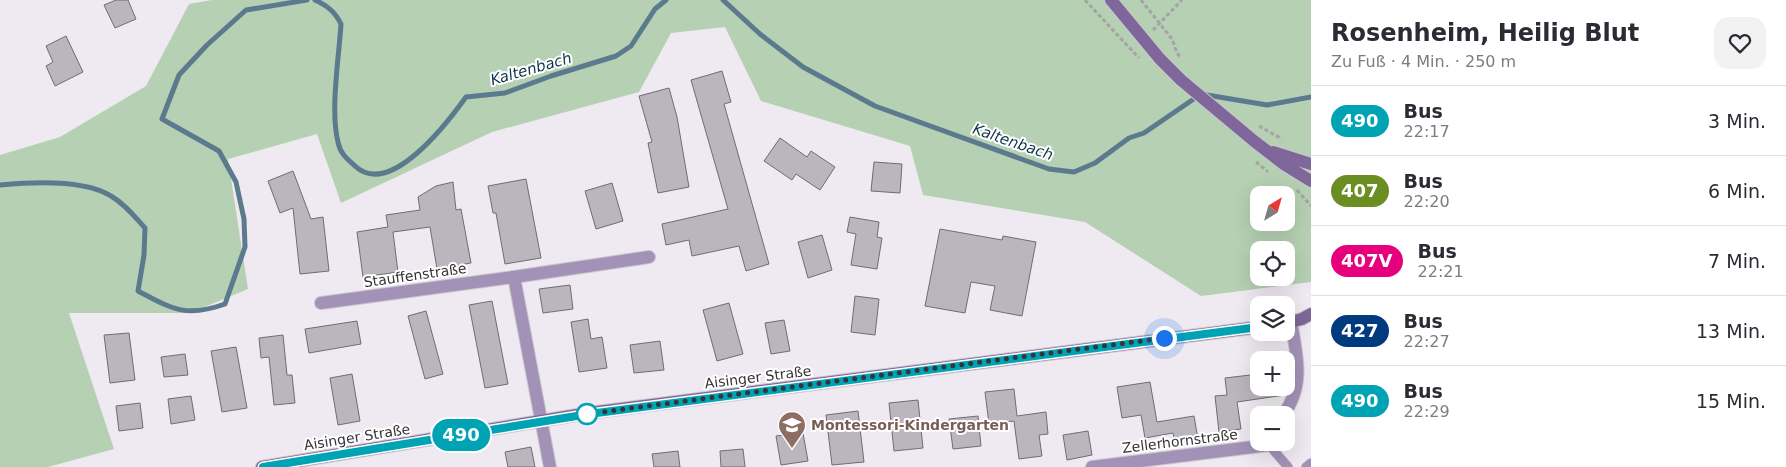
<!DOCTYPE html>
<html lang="de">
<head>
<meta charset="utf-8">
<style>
  :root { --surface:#fff; --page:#f2f2f3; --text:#2b2b33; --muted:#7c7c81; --line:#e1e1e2 }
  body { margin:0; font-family:"DejaVu Sans",sans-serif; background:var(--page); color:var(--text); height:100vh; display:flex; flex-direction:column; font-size:19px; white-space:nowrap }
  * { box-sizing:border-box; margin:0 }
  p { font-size:16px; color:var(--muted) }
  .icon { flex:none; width:28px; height:28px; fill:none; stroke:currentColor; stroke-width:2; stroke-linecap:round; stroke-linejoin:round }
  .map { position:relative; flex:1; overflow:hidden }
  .drawer { display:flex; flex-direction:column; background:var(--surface); width:475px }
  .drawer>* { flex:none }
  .badge { padding:0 10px; border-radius:16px; font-size:18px; line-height:32px }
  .needle { width:32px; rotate:37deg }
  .controls { position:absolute; left:1250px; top:186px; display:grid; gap:10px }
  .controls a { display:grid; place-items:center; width:45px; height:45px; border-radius:10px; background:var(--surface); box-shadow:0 5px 20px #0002; font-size:25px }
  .you { position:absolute; width:25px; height:25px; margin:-12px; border:4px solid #fff; border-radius:50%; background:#1a73e8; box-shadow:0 0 0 8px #1a73e833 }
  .map>.badge { position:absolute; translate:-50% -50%; box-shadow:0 0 0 2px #fff }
  .round { display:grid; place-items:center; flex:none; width:52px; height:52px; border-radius:15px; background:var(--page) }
  .overview { display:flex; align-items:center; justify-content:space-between; height:85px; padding:0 20px }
  h1 { font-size:24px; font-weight:800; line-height:38px }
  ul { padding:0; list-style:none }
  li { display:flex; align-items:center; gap:15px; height:70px; padding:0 20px; border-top:1px solid var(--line) }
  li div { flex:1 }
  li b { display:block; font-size:19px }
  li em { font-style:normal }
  li .badge { min-width:55px; font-weight:700; text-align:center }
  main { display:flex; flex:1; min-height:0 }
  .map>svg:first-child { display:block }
  .green { fill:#b5d0b2; fill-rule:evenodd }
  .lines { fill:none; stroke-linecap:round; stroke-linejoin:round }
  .stream { stroke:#5c7a8e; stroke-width:5 }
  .building { fill:#bbb6bd; stroke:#716c72 }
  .lane-casing { stroke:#cac6cc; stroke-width:10 }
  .street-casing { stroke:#cac6cc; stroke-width:14 }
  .secondary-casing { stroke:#cac6cc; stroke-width:14 }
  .path { stroke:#a6a2a7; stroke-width:3; stroke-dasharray:4 2.5; stroke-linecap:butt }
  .lane { stroke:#a292b7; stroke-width:9 }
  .street { stroke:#a292b7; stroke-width:12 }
  .secondary { stroke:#7f679b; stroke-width:12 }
  .line-casing { stroke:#fff; stroke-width:11 }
  .line { stroke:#00a3b4; stroke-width:8 }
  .walk { stroke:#363437; stroke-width:5; stroke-dasharray:0 9 }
  .stop-dot { fill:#fff; stroke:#00a3b4; stroke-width:2.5 }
  .labels { text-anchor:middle; stroke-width:4; stroke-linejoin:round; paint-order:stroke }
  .street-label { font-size:14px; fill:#363437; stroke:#fff }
  .education-label { font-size:14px; font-weight:bold; fill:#785e54; stroke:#fff; text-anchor:start }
  .water-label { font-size:15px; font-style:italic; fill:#0f354a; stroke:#fff }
</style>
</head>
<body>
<main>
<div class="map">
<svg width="1311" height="467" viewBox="0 0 1311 467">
  <rect width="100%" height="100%" fill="#efeaf1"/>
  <!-- green -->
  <path class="green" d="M212 0H1311V282L1201 296 1085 222 923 195 910 146 761 101 725 27 671 33 639 92 492 132 341 203 317 134 228 159 248 289 190 313H69L114 449 48 467H0V155L60 137 146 86 189 4ZM1259 195H1286V222H1259ZM1259 250H1286V278H1259Z"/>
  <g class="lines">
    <!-- stream -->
    <g class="stream">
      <path d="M315 0C328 6 335 12 341 24 339 57 330 111 338 142 340 153 346 158 355 166 390 199 448 122 466 97L505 93 551 76 616 56 631 46 655 9 666 0"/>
      <polyline points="723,0 760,34 803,67 875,106 1049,169 1074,172 1095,163 1129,138 1144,133 1201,94 1267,105 1311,97"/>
      <path d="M0 185C31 182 84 179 111 196 125 204 135 217 145 228L144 255 138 291C172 309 186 318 225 304L245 247 244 219 236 182 219 151 162 119 179 75 207 45 246 10 307 0"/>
    </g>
  </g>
  <!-- building -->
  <g class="building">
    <polygon points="116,0 128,0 136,19 115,28 104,5"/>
    <polygon points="66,36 83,72 55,86 46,66 53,62 46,46"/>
    <polygon points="722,71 731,102 724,104 769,264 746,271 739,246 692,256 689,240 666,245 662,224 728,209 691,80"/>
    <polygon points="669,88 677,117 689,187 658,193 648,143 652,142 639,96"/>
    <polygon points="780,138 807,157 811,151 835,167 820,190 796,174 792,180 764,161"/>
    <polygon points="874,162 902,164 900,193 871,191"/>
    <polygon points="293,171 311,219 323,217 329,271 300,274 293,208 280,213 268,181"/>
    <polygon points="526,179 541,258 505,264 496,213 493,213 488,186"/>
    <polygon points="453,182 456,210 461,209 471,263 437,269 430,227 393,232 398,272 363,277 357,232 388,227 386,215 420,210 418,197 436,186"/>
    <polygon points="612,183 623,221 596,229 585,191"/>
    <polygon points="850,217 879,222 877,237 882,238 877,269 851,265 856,234 847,232"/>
    <polygon points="940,229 1002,240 1003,236 1036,242 1022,316 990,310 995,286 971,282 965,313 925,306"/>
    <polygon points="822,235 832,270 808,278 798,242"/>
    <polygon points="570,285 573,309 543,313 539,289"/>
    <polygon points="855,296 879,299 875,335 851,332"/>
    <polygon points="492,301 508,384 485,388 469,305"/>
    <polygon points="729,303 743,354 717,361 703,310"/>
    <polygon points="426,311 443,374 425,379 408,316"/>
    <polygon points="588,319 591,339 602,337 607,368 579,372 571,322"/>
    <polygon points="784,320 790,351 771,354 765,323"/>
    <polygon points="357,321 361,344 309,353 305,329"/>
    <polygon points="129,333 135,380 110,383 104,335"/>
    <polygon points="283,335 287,375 292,375 295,403 274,405 269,357 261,358 259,338"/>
    <polygon points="660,341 664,370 634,373 630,345"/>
    <polygon points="236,347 247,408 222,412 211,351"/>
    <polygon points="185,354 188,375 164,377 161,357"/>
    <polygon points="352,374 360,421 338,425 330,378"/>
    <polygon points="1259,374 1259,388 1284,388 1285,395 1237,402 1241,429 1219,432 1215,396 1227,395 1225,378"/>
    <polygon points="1150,382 1157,422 1194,416 1198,439 1175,443 1173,433 1145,438 1141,415 1122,418 1117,387"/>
    <polygon points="1014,389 1017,416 1046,412 1048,434 1039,435 1042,456 1019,459 1014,421 989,424 985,392"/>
    <polygon points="191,396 195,420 171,424 168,399"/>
    <polygon points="918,400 923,448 894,451 889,403"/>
    <polygon points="140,403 143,428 119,431 116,406"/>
    <polygon points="858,411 864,462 832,465 826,415"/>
    <polygon points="978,416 981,446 953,449 949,419"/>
    <polygon points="1088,431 1092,455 1067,460 1063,435"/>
    <polygon points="803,433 808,461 781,465 776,436"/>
    <polygon points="531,447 535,467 508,467 505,452"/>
    <polygon points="743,449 745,467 721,467 720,451"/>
    <polygon points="678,451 680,467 654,467 652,454"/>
  </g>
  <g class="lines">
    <!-- lane casing -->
    <g class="lane-casing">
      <g id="lane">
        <polyline points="1269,445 1288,467"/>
        <polyline points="1306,467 1311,463"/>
      </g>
    </g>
    <!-- street casing -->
    <g class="street-casing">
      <g id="street">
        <polyline points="321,303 514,277"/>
        <path d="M1283 415C1305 386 1297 356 1291 322"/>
        <polyline points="550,467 514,277 649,257"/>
        <polyline points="1092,467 1269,445 1270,442"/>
      </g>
    </g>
    <!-- secondary casing -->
    <g class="secondary-casing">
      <g id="secondary">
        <polyline points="1111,0 1160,59 1181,80 1254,141 1285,165 1311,181"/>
        <polyline points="1273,152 1311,164"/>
        <polyline points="1286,323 1302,319 1311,314"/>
        <polyline points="262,467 589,413 1259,327"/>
      </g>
    </g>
    <!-- path -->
    <g class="path">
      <polyline points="1085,0 1139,58"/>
      <polyline points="1141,0 1172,39 1177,53 1181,58"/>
      <polyline points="1153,30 1182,0"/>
      <polyline points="1259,126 1282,139"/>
      <polyline points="1256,162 1268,172"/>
      <polyline points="1297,190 1311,206"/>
    </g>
    <!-- lane -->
    <use href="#lane" class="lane"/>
    <!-- street -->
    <use href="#street" class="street"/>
    <!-- secondary -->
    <use href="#secondary" class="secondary"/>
  </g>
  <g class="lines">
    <!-- line casing -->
    <g class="line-casing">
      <polyline id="line" points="263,467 589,414 1259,327"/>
    </g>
    <!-- line -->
    <use href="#line" class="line"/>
    <!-- walk -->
    <polyline class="walk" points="587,414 1164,338"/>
  </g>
  <!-- icons -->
  <defs>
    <g id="school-pin" transform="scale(1.4375)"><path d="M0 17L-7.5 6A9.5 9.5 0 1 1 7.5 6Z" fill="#8d6e63" stroke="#fff"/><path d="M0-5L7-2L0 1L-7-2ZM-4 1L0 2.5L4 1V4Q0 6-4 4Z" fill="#fff"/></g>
  </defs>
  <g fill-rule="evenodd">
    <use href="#school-pin" x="792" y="425"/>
  </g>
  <!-- markers -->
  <circle class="stop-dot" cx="587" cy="414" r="10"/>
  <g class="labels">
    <!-- street labels -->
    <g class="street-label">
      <text transform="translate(415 275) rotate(-8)" y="5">Stauffenstraße</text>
      <text transform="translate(758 377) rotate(-7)" y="5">Aisinger Straße</text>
      <text transform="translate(357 437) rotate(-9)" y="5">Aisinger Straße</text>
      <text transform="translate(1180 441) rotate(-7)" y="5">Zellerhornstraße</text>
    </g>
    <!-- education labels -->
    <g class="education-label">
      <text x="811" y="430">Montessori-Kindergarten</text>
    </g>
    <!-- water labels -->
    <g class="water-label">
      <text transform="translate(531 69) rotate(-16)" y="5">Kaltenbach</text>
      <text transform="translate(1013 142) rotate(19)" y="5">Kaltenbach</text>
    </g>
  </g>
</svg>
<div class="controls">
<a><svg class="needle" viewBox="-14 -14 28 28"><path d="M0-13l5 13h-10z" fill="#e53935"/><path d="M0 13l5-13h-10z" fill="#7c7c81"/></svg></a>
<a><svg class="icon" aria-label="locate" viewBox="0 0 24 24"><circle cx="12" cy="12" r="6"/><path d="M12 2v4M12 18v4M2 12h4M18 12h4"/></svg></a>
<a><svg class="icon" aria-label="layers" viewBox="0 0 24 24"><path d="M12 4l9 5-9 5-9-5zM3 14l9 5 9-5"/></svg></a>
<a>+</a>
<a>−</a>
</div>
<div class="you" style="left:1164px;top:338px"></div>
<b class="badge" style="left:461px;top:435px;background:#00a3b4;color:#fff">490</b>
</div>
<section class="drawer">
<div class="overview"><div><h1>Rosenheim, Heilig Blut</h1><p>Zu Fuß · 4 Min. · 250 m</p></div><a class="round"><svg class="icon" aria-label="heart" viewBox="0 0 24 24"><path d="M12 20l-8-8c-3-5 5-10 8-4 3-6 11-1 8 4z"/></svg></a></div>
<ul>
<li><span class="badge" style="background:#00a3b4;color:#fff">490</span><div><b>Bus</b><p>22:17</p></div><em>3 Min.</em></li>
<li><span class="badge" style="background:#6b8e23;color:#fff">407</span><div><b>Bus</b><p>22:20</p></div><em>6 Min.</em></li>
<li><span class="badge" style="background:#e6007e;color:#fff">407V</span><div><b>Bus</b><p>22:21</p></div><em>7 Min.</em></li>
<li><span class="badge" style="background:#003b80;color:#fff">427</span><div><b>Bus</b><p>22:27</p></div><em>13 Min.</em></li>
<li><span class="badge" style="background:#00a3b4;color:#fff">490</span><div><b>Bus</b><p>22:29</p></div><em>15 Min.</em></li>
</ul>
</section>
</main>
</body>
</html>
